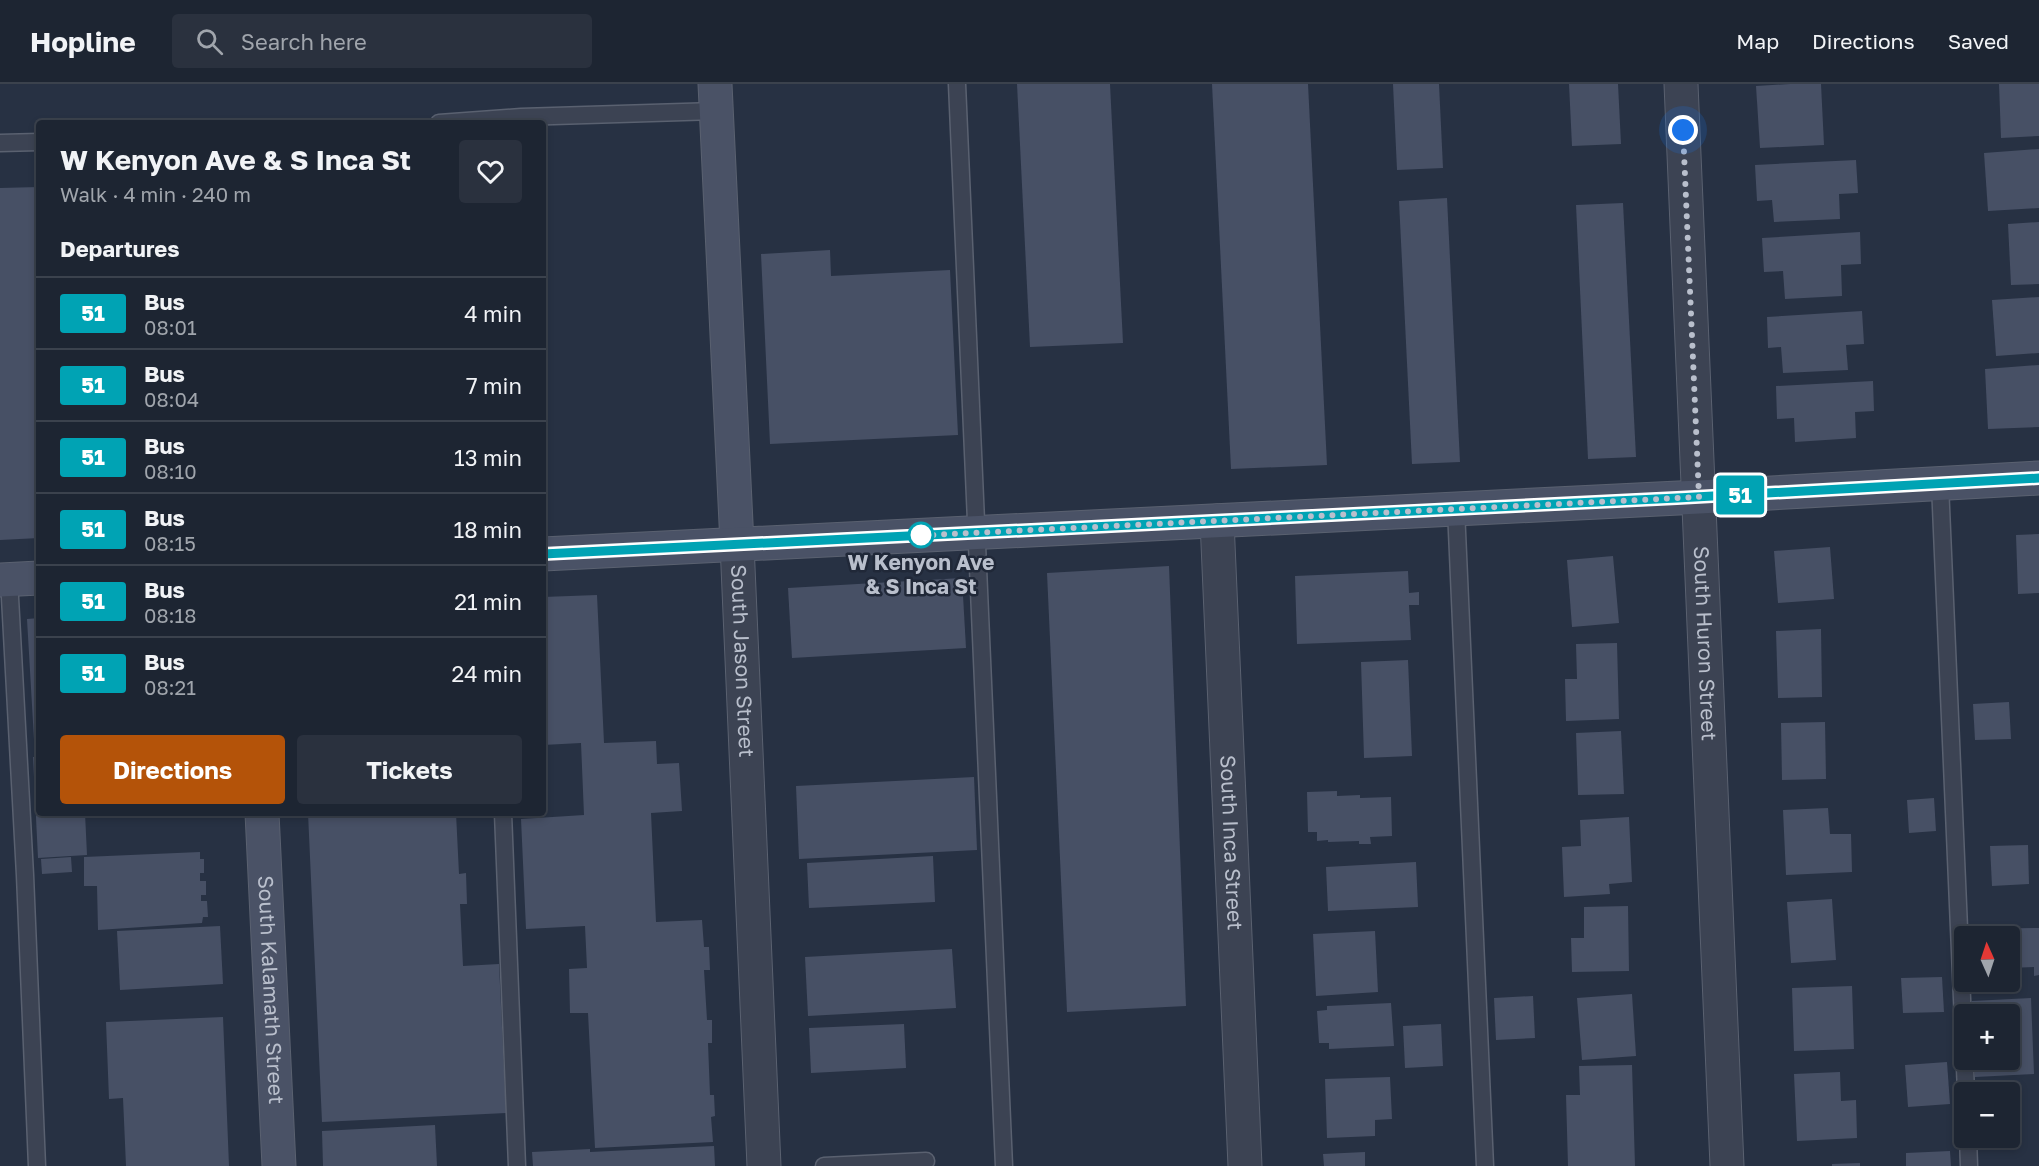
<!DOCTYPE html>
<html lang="en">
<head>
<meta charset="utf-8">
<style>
  :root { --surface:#1d2532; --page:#2a313e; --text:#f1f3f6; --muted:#a0a5ac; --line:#3b424d; --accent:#b45309 }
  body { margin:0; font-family:"Golos Text",sans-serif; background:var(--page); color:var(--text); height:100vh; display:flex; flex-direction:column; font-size:22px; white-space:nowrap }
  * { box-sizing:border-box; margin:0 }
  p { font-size:20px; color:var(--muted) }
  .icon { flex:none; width:33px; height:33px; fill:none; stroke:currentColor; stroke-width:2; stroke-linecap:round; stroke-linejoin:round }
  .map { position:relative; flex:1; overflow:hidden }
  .drawer { position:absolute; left:36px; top:36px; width:510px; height:696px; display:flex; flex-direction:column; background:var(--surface); border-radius:6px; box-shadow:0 3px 9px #0003,0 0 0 2px var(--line) }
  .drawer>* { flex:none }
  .badge { padding:0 12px; border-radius:4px; font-size:21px; line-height:39px }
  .needle { width:39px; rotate:357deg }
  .buttons { position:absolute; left:1954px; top:842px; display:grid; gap:12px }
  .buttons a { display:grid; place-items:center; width:66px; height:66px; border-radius:6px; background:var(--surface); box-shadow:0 3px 9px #0003,0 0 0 2px var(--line); font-size:30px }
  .you { position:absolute; width:30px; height:30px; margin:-15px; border:4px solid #fff; border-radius:50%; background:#1a73e8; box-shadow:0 0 0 9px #1a73e833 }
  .map>.badge { position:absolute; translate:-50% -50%; box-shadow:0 0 0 3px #fff }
  h2 { padding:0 24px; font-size:22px; line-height:54px }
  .round { display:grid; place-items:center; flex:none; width:63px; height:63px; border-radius:6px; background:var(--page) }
  .summary { display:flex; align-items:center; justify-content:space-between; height:102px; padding:0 24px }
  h1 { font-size:28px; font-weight:700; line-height:45px }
  .cta { display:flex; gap:12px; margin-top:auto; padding:12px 24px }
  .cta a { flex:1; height:69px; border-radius:6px; background:var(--accent); color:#fff; font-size:24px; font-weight:700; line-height:69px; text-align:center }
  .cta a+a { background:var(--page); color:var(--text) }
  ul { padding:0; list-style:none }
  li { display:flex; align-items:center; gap:18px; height:72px; padding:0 24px; border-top:2px solid var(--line) }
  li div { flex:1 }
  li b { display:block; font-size:22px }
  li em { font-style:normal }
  li .badge { min-width:66px; font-weight:700; text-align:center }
  header { display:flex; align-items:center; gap:36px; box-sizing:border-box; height:84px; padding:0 30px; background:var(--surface); border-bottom:2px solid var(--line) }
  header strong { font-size:28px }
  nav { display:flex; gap:33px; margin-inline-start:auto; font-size:21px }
  .search { width:420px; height:54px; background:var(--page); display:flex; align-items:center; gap:15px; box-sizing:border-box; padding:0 21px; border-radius:6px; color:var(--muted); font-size:22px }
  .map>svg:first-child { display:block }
  .building { fill:#475065 }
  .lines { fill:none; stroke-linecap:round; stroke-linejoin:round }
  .lane-casing { stroke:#5a6170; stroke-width:19 }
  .street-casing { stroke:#5a6170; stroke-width:35 }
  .secondary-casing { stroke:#5a6170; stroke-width:35 }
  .lane { stroke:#3c4353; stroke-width:16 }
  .street { stroke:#3c4353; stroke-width:33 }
  .secondary { stroke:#4a5266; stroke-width:33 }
  .line-casing { stroke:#fff; stroke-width:14 }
  .line { stroke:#00a3b4; stroke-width:9 }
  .walk { stroke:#b9bfcc; stroke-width:6; stroke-dasharray:0 10.8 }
  .stop-dot { fill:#fff; stroke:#00a3b4; stroke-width:3 }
  .labels { text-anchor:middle; stroke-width:5; stroke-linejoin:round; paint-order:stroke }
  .stop-label { font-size:21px; font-weight:bold; fill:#b9bfcc; stroke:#202838 }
  .street-label { font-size:21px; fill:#b9bfcc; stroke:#202838 }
</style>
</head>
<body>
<header>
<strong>Hopline</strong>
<div class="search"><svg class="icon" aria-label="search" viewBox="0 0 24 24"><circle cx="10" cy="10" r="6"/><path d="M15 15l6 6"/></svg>Search here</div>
<nav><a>Map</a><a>Directions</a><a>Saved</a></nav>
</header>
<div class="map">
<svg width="2039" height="1082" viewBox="0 0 2039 1082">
  <rect width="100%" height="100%" fill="#273143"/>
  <!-- building -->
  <g class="building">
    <polygon points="1017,0 1110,0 1123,259 1030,263"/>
    <polygon points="1212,0 1308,0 1327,381 1231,385"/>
    <polygon points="1393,0 1439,0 1443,84 1397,86"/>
    <polygon points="1569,0 1618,0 1621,60 1572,62"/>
    <polygon points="1790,0 1821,0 1824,61 1760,64 1756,2"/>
    <polygon points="1999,0 2039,0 2039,52 2001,54"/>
    <polygon points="2039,65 2039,124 1988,127 1984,69"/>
    <polygon points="1856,76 1858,109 1839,110 1840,135 1774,138 1772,116 1757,117 1755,81"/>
    <polygon points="39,103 39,454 0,456 0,104"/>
    <polygon points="1447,114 1460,378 1412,380 1399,117"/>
    <polygon points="1623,119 1636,373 1588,375 1576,121"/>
    <polygon points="2039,138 2039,200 2011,201 2008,140"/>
    <polygon points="1860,148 1861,180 1841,181 1842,212 1785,215 1783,187 1764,188 1762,154"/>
    <polygon points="830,166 831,192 950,186 958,351 770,360 761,170"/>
    <polygon points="2039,213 2039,269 1996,272 1992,216"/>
    <polygon points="1862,227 1864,260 1846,261 1848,286 1783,289 1781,263 1768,264 1767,233"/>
    <polygon points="2039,281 2039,343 1988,345 1985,285"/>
    <polygon points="1873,297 1874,327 1855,328 1856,354 1795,358 1794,334 1777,335 1776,302"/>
    <polygon points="2039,450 2039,509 2018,510 2016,451"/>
    <polygon points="1830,463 1834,515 1778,519 1774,467"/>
    <polygon points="1613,472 1619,539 1572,543 1567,476"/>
    <polygon points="1169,482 1186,922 1067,928 1047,489"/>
    <polygon points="1408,487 1409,509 1419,508 1419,521 1409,521 1411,556 1297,560 1295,492"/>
    <polygon points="962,494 966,564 792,574 788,504"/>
    <polygon points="597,511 604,659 656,657 657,680 679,679 682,727 651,729 656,838 702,836 704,863 709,863 710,886 704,886 707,936 712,936 712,959 708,959 710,1011 714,1011 715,1032 711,1033 713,1058 595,1064 588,929 570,929 569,885 587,884 585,842 526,845 521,735 584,731 581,659 543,661 543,513"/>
    <polygon points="39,534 39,729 85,729 87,771 38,774 33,673 35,673 27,535"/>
    <polygon points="1821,545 1822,613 1778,614 1776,547"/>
    <polygon points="1617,559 1619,635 1566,637 1565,595 1577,595 1576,560"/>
    <polygon points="1408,576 1412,672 1364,674 1361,578"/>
    <polygon points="2009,618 2011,655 1975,656 1973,620"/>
    <polygon points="1825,638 1826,695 1782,696 1781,639"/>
    <polygon points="1621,647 1624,710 1578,711 1576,649"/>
    <polygon points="974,693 977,766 799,775 796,702"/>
    <polygon points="1337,707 1337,712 1360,711 1360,714 1391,713 1392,752 1370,753 1371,760 1359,760 1359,757 1328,758 1328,756 1317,757 1317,748 1308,748 1307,708"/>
    <polygon points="1934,714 1936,747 1909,749 1907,716"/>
    <polygon points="1828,724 1830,750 1851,750 1852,788 1786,791 1783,726"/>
    <polygon points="308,729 456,729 459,790 466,789 467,820 460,820 463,882 499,880 506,1029 322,1038"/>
    <polygon points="1629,733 1632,798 1609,800 1610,810 1564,813 1562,763 1581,762 1580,736"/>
    <polygon points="2028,761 2029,800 1992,802 1990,762"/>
    <polygon points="200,768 200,775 204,775 204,789 200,789 200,797 206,797 206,811 201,811 201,817 207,817 208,833 203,833 202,839 98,846 97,802 84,802 84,773"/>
    <polygon points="933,772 935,818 809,824 807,779"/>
    <polygon points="71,773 72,788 42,790 41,775"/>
    <polygon points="1416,778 1418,823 1328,827 1326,783"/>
    <polygon points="1832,815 1836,876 1791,879 1787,818"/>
    <polygon points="1628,822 1629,887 1572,888 1571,854 1584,854 1584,823"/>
    <polygon points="220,842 223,900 120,906 117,847"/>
    <polygon points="2039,844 2039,891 2034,892 2034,883 2010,884 2010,852 1971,852 1971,845"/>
    <polygon points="1375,847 1378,908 1316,912 1313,850"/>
    <polygon points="952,865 956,924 808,932 805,873"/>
    <polygon points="1942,893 1944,928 1903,929 1901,894"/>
    <polygon points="1852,902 1854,965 1794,967 1792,904"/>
    <polygon points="1632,910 1636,972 1582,976 1577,914"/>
    <polygon points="1533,912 1535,954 1496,956 1494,914"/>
    <polygon points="2031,914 2034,990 1975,993 1974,975 2010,975 2010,930 1972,930 1972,917"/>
    <polygon points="1391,919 1394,962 1329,965 1329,959 1319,959 1317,927 1327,926 1327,922"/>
    <polygon points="223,933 229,1082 126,1082 123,1014 109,1015 106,938"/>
    <polygon points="904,940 906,984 811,989 809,944"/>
    <polygon points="1441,940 1443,982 1405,984 1403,942"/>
    <polygon points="1947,978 1950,1020 1908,1023 1905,981"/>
    <polygon points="1632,981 1635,1082 1568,1082 1566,1011 1580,1011 1579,982"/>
    <polygon points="1840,988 1841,1017 1856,1016 1857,1054 1797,1057 1794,990"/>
    <polygon points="1390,993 1392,1035 1375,1036 1375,1052 1327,1054 1325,995"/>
    <polygon points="435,1041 437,1082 323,1082 322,1047"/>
    <polygon points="714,1062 715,1082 533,1082 532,1068 590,1065 590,1068"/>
    <polygon points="1950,1067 1951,1082 1906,1082 1906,1069"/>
    <polygon points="1365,1068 1365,1082 1324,1082 1323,1070"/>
    <polygon points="1860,1079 1860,1082 1832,1082 1832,1080"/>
  </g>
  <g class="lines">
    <!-- lane casing -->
    <g class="lane-casing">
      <g id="lane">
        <polyline points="957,0 1004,1082"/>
        <polyline points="439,39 521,33 716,27"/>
        <polyline points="0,59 39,58"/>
        <polyline points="1940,400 1966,1008"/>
        <polyline points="1456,425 1485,1082"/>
        <polyline points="9,495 25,791 37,1082"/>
        <polyline points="503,729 517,1082"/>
        <polyline points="1968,1053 1969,1082"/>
        <polyline points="824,1082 926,1077"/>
      </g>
    </g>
    <!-- street casing -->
    <g class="street-casing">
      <g id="street">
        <path id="s1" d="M1681 0 1727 1082"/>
        <path id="s2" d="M1217 437 1245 1082"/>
        <path id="s3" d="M737 460 764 1082"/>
      </g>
    </g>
    <!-- secondary casing -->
    <g class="secondary-casing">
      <g id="secondary">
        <polyline points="715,0 737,460"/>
        <polyline points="543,470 1699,413 2039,394"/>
        <polyline points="0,496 39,494"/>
        <path id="s4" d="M262 729 279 1082"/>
      </g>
    </g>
    <!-- lane -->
    <use href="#lane" class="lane"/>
    <!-- street -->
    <use href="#street" class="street"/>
    <!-- secondary -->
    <use href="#secondary" class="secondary"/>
  </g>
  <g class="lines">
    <!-- line casing -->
    <g class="line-casing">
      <polyline id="line" points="543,470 1677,414 2039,394"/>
    </g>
    <!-- line -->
    <use href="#line" class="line"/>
    <!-- walk -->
    <polyline class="walk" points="921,451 911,452 1699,413 1683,46"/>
  </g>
  <!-- markers -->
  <circle class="stop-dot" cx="921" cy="451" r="12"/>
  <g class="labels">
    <!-- stop labels -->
    <g class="stop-label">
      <text x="921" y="486">W Kenyon Ave<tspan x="921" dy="24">&amp; S Inca St</tspan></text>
    </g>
    <!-- street labels -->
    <g class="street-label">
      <text dy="7" stroke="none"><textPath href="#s1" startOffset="560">South Huron Street</textPath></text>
      <text dy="7" stroke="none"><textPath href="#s3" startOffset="117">South Jason Street</textPath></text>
      <text dy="7" stroke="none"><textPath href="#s2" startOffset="322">South Inca Street</textPath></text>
      <text dy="7" stroke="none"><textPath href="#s4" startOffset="177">South Kalamath Street</textPath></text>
    </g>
  </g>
</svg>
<div class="buttons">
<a><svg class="needle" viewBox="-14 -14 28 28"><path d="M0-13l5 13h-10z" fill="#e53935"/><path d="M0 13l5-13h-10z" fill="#a0a5ac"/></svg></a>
<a>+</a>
<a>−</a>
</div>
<div class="you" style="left:1683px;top:46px"></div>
<b class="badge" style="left:1740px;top:411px;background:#00a3b4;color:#fff">51</b>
<section class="drawer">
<div class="summary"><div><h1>W Kenyon Ave &amp; S Inca St</h1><p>Walk · 4 min · 240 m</p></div><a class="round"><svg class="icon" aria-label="heart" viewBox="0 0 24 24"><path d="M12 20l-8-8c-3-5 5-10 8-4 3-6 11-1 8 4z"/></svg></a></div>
<h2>Departures</h2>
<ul>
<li><span class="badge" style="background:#00a3b4;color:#fff">51</span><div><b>Bus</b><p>08:01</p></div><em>4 min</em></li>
<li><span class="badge" style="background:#00a3b4;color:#fff">51</span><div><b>Bus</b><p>08:04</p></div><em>7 min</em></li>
<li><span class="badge" style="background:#00a3b4;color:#fff">51</span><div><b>Bus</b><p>08:10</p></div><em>13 min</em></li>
<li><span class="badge" style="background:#00a3b4;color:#fff">51</span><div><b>Bus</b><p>08:15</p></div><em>18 min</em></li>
<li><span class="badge" style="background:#00a3b4;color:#fff">51</span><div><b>Bus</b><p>08:18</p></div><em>21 min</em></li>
<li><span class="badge" style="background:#00a3b4;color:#fff">51</span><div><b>Bus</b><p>08:21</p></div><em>24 min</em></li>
</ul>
<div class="cta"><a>Directions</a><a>Tickets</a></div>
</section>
</div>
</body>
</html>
